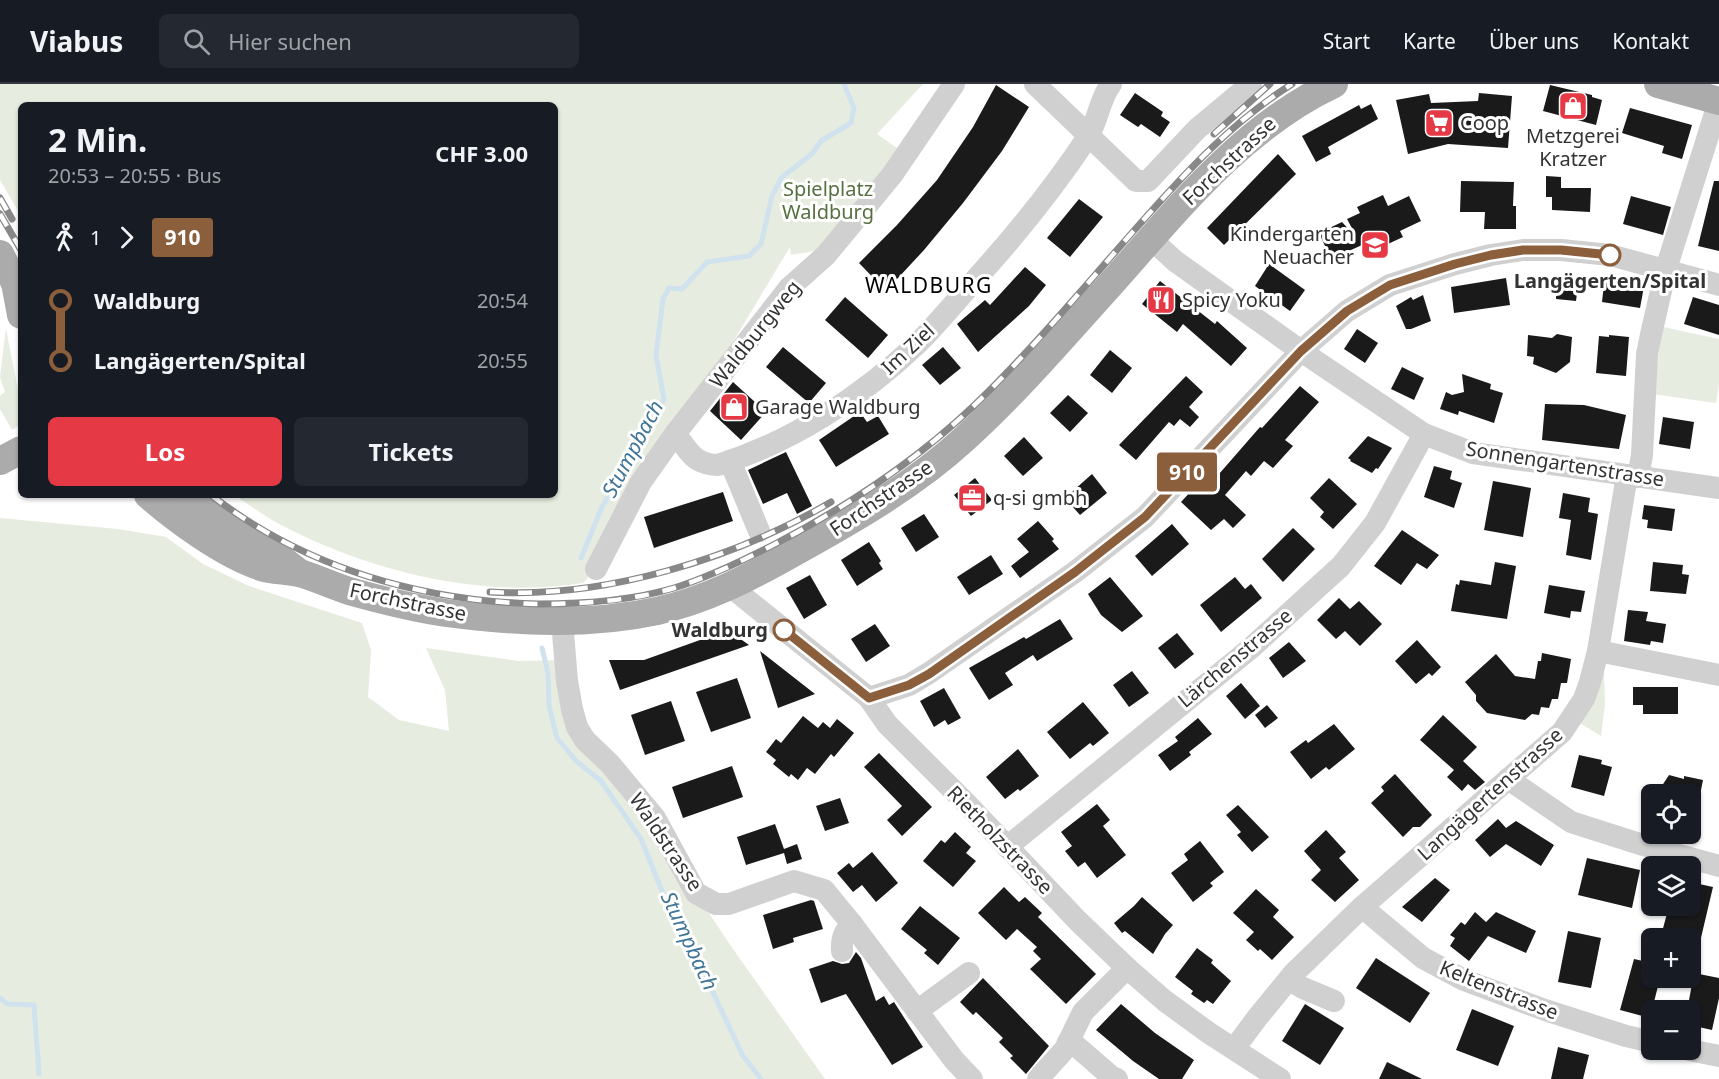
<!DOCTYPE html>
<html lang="de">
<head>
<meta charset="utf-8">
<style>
  :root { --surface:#171b24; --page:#242831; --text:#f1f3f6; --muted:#9ea1a6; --line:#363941; --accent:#e63946 }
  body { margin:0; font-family:"Noto Sans",sans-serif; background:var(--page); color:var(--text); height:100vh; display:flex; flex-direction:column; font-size:22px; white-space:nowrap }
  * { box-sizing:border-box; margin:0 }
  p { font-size:20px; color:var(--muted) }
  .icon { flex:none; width:33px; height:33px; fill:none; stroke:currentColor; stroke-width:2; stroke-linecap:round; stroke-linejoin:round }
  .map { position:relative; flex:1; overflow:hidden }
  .panel { position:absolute; left:18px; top:18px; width:540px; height:396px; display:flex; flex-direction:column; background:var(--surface); border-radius:9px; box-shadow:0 2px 4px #0004 }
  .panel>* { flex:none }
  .badge { padding:0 12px; border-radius:4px; font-size:21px; line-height:39px }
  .controls { position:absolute; left:1641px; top:700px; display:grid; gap:12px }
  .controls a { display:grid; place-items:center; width:60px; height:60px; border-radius:9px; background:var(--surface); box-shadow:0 2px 4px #0004; font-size:30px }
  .map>.badge { position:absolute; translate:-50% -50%; box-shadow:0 0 0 3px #fff }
  .legs { display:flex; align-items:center; gap:9px; height:66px; padding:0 30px; font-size:20px }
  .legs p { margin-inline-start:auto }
  .headline { display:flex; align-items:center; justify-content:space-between; height:102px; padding:0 30px }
  h1 { font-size:33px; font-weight:700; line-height:45px }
  .button { display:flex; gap:12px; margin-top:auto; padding:12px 30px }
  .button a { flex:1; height:69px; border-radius:9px; background:var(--accent); color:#fff; font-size:24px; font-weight:700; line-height:69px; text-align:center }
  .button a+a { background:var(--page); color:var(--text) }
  ul { padding:0 30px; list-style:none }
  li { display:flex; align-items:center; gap:21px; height:60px; font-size:22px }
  li i { display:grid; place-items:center; width:9px; height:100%; margin:0 8px; background:currentColor }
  li i::after { content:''; width:15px; height:15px; margin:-8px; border:4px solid; border-radius:50%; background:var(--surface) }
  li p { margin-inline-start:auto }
  li:first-child i { background:linear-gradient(#0000 50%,currentColor 0) }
  li:last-child i { background:linear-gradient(currentColor 50%,#0000 0) }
  header { display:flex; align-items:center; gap:36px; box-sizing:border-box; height:84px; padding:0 30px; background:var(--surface); border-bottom:2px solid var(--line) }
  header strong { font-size:28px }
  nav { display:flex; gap:33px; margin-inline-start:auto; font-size:21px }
  .search { width:420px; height:54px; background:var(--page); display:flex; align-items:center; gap:15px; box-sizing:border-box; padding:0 21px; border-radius:9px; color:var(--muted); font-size:22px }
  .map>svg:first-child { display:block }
  .green { fill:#e6ecdf }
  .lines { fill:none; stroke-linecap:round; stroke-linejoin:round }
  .stream { stroke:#cfe2ee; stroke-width:5 }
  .building { fill:#1a1a1a }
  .minor { stroke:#d0d0d0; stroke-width:22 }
  .major { stroke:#ababab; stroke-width:28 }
  .rail-casing { stroke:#888; stroke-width:7 }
  .rail { stroke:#fff; stroke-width:4.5; stroke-dasharray:14; stroke-linecap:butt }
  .line-1-casing { stroke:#fff; stroke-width:14 }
  .line-1 { stroke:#8b5e3c; stroke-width:9 }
  .stop-1-dot { fill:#fff; stroke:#8b5e3c; stroke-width:3 }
  .labels { text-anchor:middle; stroke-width:6; stroke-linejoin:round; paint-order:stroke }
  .poi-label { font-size:20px; fill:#333; stroke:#fff; text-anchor:start }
  .street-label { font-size:20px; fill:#333; stroke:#fff }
  .park-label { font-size:20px; fill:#56703f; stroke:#fff }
  .stop-label { font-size:20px; font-weight:bold; fill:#333; stroke:#fff }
  .neighbourhood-label { font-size:21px; letter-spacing:1.5px; fill:#000; stroke:#fff }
  .water-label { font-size:21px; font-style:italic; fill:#3f7597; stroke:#fff }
</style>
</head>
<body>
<header>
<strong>Viabus</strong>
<div class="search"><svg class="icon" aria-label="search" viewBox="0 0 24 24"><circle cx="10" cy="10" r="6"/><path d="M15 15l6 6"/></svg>Hier suchen</div>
<nav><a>Start</a><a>Karte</a><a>Über uns</a><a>Kontakt</a></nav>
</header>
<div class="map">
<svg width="1719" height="995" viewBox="0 0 1719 995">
  <rect width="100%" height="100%" fill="#fff"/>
  <!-- green -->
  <g class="green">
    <path d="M0 0H923L877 50 901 67 821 166 791 171 790 163 596 485 583 499C481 515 372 488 281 441 265 433 250 421 234 411H555V21H21V132L0 96Z"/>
    <polygon points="1663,243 1719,255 1719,300 1716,319 1652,310"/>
    <path d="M6 244C11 276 21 308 21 340L12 346 0 325V312L5 308 0 293Z"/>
    <polygon points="0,434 118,445 166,453 203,480 249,502 362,539 371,566 368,613 399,636 449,647 445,606 426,564 519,577 564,576 572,625 733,865 825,995 0,995"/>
    <polygon points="1604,587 1605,620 1601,652 1578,638"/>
  </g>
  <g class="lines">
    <!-- stream -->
    <g class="stream">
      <polyline points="581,474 601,425 664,315 656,271 663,215 669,204 682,205 707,178 749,172 761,160 772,112 782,93 812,70 821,57 851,39 854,24 844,0"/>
      <polyline points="542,564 548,589 549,622 557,654 576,677 601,697 641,755 662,807 700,881 743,972 761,995"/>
      <polyline points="0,914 7,920 34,921 39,990"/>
    </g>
  </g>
  <!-- building -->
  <g class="building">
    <polygon points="996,1 1029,23 1002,67 963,119 924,166 886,207 859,179 897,141 937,96 973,43"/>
    <polygon points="1550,1 1592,11 1592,13 1602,16 1596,41 1543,27"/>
    <polygon points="1135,9 1163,28 1161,32 1170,38 1160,53 1141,40 1138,43 1120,31"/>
    <polygon points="1479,9 1512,12 1508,64 1448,60 1408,70 1396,16 1429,10 1431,19 1478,17"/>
    <polygon points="1371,20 1378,35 1328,63 1331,70 1316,78 1302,52 1359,21 1361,25"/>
    <polygon points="1630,24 1692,41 1682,75 1662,69 1664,62 1622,49"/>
    <polygon points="1278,70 1296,90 1224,161 1207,144"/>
    <polygon points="1546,92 1561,93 1561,104 1591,104 1590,128 1552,126 1552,113 1546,113"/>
    <polygon points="1461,97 1514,98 1513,122 1516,122 1516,145 1484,145 1485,128 1460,128"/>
    <polygon points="1714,97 1719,97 1719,167 1698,162"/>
    <polygon points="1383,111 1388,122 1409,112 1421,137 1400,147 1403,153 1375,166 1371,157 1331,175 1319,149 1342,138 1352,149 1354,148 1347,135 1360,129 1357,123"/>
    <polygon points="1631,112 1671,123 1663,151 1623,140"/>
    <polygon points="1079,115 1103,133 1070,173 1047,154"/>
    <polygon points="1269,180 1305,206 1290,227 1255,202"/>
    <polygon points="1025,183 1046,201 1029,222 978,268 957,240 985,216 990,221"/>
    <polygon points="1605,191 1645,197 1640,224 1602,218"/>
    <polygon points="1557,193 1579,194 1576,217 1556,215"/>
    <polygon points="1506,194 1510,221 1454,229 1451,203"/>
    <polygon points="1160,197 1215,240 1217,237 1247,264 1231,282 1183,240 1177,248 1142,220"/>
    <polygon points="1423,211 1431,237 1411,245 1406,245 1396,222 1411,213 1413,216"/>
    <polygon points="845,213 888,251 868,274 825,236"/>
    <polygon points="1693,213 1719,221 1719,251 1684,240"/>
    <polygon points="1357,245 1378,259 1365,279 1344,265"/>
    <polygon points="1557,250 1572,253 1570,278 1556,289 1533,280 1534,273 1527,272 1528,251 1552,254"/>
    <polygon points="1609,251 1629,253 1626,292 1596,289 1599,252 1609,253"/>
    <polygon points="783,263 826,299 809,319 766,283"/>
    <polygon points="943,263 961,284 940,301 922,281"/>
    <polygon points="1110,266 1132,284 1112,309 1090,291"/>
    <polygon points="1402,283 1424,294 1414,316 1391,305"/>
    <polygon points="1462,290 1491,300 1490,305 1503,309 1494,339 1459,327 1458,331 1440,325 1446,308 1452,311 1464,308"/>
    <polygon points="1186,292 1203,308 1189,323 1199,333 1190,343 1180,335 1174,342 1169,338 1136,376 1119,361"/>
    <polygon points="733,298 766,328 741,356 710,327"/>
    <polygon points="1300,302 1319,318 1285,356 1293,362 1273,384 1264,377 1251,392 1246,387 1225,411 1246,431 1233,444 1224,435 1211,446 1181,418 1205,392 1210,397 1217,389 1219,390 1260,343 1262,344"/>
    <polygon points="1068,311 1088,329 1070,348 1050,329"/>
    <polygon points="1545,320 1584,321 1626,331 1619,365 1542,356"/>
    <polygon points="860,328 867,338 878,332 889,350 836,383 819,356"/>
    <polygon points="1663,333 1694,338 1690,365 1659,360"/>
    <polygon points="1368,352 1392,364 1378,385 1376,384 1372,389 1350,377 1351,376 1348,374"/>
    <polygon points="1024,353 1043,374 1023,392 1004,372"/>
    <polygon points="786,368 812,422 797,430 787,409 763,420 748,386"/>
    <polygon points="1434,382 1452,387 1450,395 1462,399 1454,424 1424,413"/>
    <polygon points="1092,390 1107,409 1080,431 1065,414"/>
    <polygon points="975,394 992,416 971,432 954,411"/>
    <polygon points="1329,394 1357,420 1333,445 1320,433 1324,428 1310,414"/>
    <polygon points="1493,397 1531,404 1523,453 1484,446"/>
    <polygon points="723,408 733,437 654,464 644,433"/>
    <polygon points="1563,409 1590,414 1588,428 1598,430 1591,476 1566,471 1571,436 1559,434"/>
    <polygon points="1644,421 1675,425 1672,447 1647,444 1648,436 1642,435"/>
    <polygon points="924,430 939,453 916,468 901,444"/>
    <polygon points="1038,437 1054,455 1052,457 1059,465 1020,494 1011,482 1029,468 1017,455"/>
    <polygon points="1172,440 1189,460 1152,492 1135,472"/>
    <polygon points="1293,444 1315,465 1283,498 1262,475"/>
    <polygon points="1402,446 1439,471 1427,485 1417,479 1401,501 1374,482"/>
    <polygon points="869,458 881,477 879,479 883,485 857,502 841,476"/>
    <polygon points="991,471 1003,490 969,511 957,493"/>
    <polygon points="1495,478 1516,482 1507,535 1451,527 1456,500 1459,501 1460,496 1491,501"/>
    <polygon points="1653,478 1683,481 1682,490 1689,491 1686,510 1650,507"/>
    <polygon points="810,491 827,521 804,535 786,504"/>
    <polygon points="1110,493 1143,532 1122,548 1101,531 1088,510"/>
    <polygon points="1235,493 1245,505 1251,500 1262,514 1221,548 1200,521"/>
    <polygon points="1549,501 1585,507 1581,528 1571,527 1570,534 1544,529"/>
    <polygon points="1339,514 1350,525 1359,517 1382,540 1360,562 1345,547 1336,555 1317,536"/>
    <polygon points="1628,526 1648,528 1646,537 1666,540 1663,559 1651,557 1650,561 1624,557"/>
    <polygon points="1060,535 1073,555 1037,577 1033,571 1005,589 1013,601 989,616 969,584 1024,553 1026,555"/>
    <polygon points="875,540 890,562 866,578 851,555"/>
    <polygon points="728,546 749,561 620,606 609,576 644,576"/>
    <polygon points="1177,549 1194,570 1175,585 1158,564"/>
    <polygon points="1417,556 1441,583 1432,592 1429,589 1416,600 1395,577"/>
    <polygon points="1289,558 1306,577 1283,594 1269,574"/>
    <polygon points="760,567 815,610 778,624"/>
    <polygon points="1542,569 1571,575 1567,599 1561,599 1558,615 1552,615 1549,624 1541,623 1539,631 1532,630 1525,636 1487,629 1476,617 1476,611 1465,598 1496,570 1515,592 1535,595 1538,577 1541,577"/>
    <polygon points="1132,587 1149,609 1129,623 1113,601"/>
    <polygon points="737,594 751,634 711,648 696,608"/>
    <polygon points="1241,599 1260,622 1245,635 1226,612"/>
    <polygon points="1633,603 1678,603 1678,630 1643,630 1643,621 1633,621"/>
    <polygon points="944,604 961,634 948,641 945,636 934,643 920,617"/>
    <polygon points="671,617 685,657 645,671 631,631"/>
    <polygon points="1083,618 1109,649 1093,662 1090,659 1070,675 1047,648"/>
    <polygon points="1267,621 1278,634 1265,644 1255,631"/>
    <polygon points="1443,631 1477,663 1463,677 1485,698 1475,706 1468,700 1462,707 1447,693 1454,686 1420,656"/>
    <polygon points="803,632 818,644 823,638 830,644 837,635 854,649 834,673 831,670 815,690 807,684 798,696 791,690 789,693 773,680 776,676 766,668 776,655 781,659"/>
    <polygon points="1198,634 1212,650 1189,668 1191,671 1170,687 1158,671 1178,657 1175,653"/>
    <polygon points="1334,640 1355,665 1329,686 1326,683 1311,695 1290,668 1306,656 1308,659"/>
    <polygon points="1018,665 1039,692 1020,707 1018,705 1005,715 986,693"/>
    <polygon points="879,669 932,723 902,752 887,736 902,722 864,683"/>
    <polygon points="1579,671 1602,676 1601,680 1612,683 1604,712 1571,703"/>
    <polygon points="732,682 743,713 683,734 672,703"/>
    <polygon points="1395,690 1432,731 1420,743 1413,743 1403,753 1371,719 1384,707 1381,703"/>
    <polygon points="1669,691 1684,695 1684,692 1703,696 1700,711 1656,711"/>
    <polygon points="840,714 849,739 825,747 816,722"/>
    <polygon points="1097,720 1110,736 1103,742 1126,771 1097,794 1085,778 1078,783 1065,767 1072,762 1061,748"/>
    <polygon points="1238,721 1269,753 1252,768 1237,751 1241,748 1226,731"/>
    <polygon points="1498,735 1506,744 1516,737 1554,761 1541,782 1506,760 1490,773 1475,756"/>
    <polygon points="775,740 784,765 797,760 802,775 787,780 784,769 746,781 737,753"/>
    <polygon points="1326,746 1346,768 1339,774 1359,796 1335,818 1311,796 1321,786 1304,767"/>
    <polygon points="955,748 971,763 966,769 976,777 953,803 923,777 941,756 945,759"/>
    <polygon points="1200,757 1224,788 1210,799 1213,802 1193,818 1171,789 1188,776 1184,770"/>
    <polygon points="872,768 898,799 876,818 862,801 853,808 837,789 849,779 853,784"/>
    <polygon points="1587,774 1640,786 1632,824 1578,811"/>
    <polygon points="1435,794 1450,806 1422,838 1402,823"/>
    <polygon points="1690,798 1713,803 1700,858 1662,848 1669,822 1690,822"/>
    <polygon points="1004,803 1019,818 1025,813 1042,829 1038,833 1096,890 1066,920 1030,885 1041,875 1033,867 1037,863 1017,845 1006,856 978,829"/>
    <polygon points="1256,805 1279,826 1273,833 1294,853 1272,876 1260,865 1258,867 1246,856 1254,848 1233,829"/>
    <polygon points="1142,813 1173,841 1165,850 1153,870 1125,847 1122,849 1114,839 1134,822"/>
    <polygon points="811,816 814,817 823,845 793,854 794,858 773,865 763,831"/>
    <polygon points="920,822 960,854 938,881 924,869 927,866 901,845"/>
    <polygon points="1475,828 1486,838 1496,828 1536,847 1526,869 1488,852 1469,877 1450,862 1455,854 1450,851 1461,838 1465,841"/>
    <polygon points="1568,847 1601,854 1591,904 1558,898"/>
    <polygon points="1197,864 1213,876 1211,879 1231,897 1213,920 1207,916 1204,919 1191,910 1193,907 1175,893"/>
    <polygon points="856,868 861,874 876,917 884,912 889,921 894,918 923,963 892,981 846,910 821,919 809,885 833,877 842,880 849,879"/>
    <polygon points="1376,874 1430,909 1410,939 1356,904"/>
    <polygon points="1634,875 1652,879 1652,894 1660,894 1650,934 1620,926"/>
    <polygon points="1694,889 1719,894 1719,914 1712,946 1690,941 1690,927 1687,927"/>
    <polygon points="983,894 1049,962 1026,990 1010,974 1013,972 999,958 1003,954 976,928 973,931 960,918"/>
    <polygon points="1121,920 1155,949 1194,976 1182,995 1159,995 1133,977 1096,946"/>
    <polygon points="1305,920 1344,944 1320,981 1282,957"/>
    <polygon points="1472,925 1514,942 1498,982 1456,966"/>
    <polygon points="1558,963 1589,971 1583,995 1551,995"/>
    <polygon points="1387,978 1422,995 1379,995"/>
  </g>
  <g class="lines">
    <!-- minor -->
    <g class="minor">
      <polyline points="1035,0 1136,97 1148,97 1197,45 1251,0"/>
      <polyline points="1151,155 1175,177 1301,267 1424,350 1473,369 1719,404"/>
      <path d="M675 350C690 367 692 380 718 381 792 358 863 312 919 258 938 239 956 217 974 197 1015 152 1053 105 1087 54 1098 38 1099 16 1111 0"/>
      <polyline points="730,377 759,447"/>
      <polyline points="1638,393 1642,371 1647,270 1652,246 1666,185 1719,17"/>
      <polyline points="596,485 641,398 675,350 789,204 826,171 892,91 954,0"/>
      <polyline points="731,503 869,614 887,640 966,719 1078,837 1127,884 1165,917 1209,949 1280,995"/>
      <polyline points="562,537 567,597 572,625 577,643 585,656 610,680 655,734 696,809 716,820 729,820 794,797 824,806 852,840 954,976 972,995"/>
      <polyline points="1598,567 1719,591"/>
      <polyline points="869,614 909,601 929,589 1075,488 1145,433 1301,267 1347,227 1390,201 1455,180 1491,171 1523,166 1561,166 1610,171 1719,201"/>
      <polyline points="1508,695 1571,738 1643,761 1719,782"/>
      <polyline points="1007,763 1251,564 1341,482 1375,439 1424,350"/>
      <polyline points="1362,823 1423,874 1464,896 1545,926 1626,952 1652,958"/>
      <path d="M842 867C841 856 843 848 852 840"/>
      <polyline points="1289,896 1303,904 1334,917"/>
      <polyline points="917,927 969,889"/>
      <polyline points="1068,958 1075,961 1112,993 1117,995"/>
      <polyline points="1234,965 1257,934 1293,890 1362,823 1562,648 1584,615 1590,598 1598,567 1627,391"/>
      <polyline points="1689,966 1719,972"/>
      <polyline points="1038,995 1065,965 1083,928 1127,884"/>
    </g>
    <!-- major -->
    <g class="major">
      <polyline points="1658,0 1719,17"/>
      <polyline points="0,170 15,199 21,205"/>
      <polyline points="15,199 21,231"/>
      <polyline points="0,377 21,366"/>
      <path d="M148 411C178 437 223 470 261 483 274 487 289 486 303 490 318 495 334 502 349 507 381 516 413 524 446 529 515 538 588 542 657 527 706 516 749 494 793 469 851 437 914 401 963 356 1016 308 1062 254 1109 202 1176 127 1242 43 1334 0"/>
      <polyline points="183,411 208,429 270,466 296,486"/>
    </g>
    <!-- rail casing -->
    <g class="rail-casing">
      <g id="rail">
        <polyline points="1214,50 1270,0"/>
        <polyline points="0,114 12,135"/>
        <polyline points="0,130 21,166"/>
        <path d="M211 411C305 484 421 517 538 520 584 520 630 517 674 504 709 493 742 477 775 460 854 419 928 369 991 305 1043 253 1090 196 1139 141 1185 89 1232 38 1292 0"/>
        <path d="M490 508C603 515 734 475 831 418"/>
      </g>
    </g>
    <!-- rail -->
    <use href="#rail" class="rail"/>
  </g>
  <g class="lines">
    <!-- line-1 casing -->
    <g class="line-1-casing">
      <polyline id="line-1" points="784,546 869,614 909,601 929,590 1075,488 1145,433 1301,267 1347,227 1390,201 1455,180 1491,171 1523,166 1561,166 1610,171"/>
    </g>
    <!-- line-1 -->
    <use href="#line-1" class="line-1"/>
  </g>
  <!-- icons -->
  <defs>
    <g id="shop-square" transform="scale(1.5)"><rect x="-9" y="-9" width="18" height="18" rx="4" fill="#e63946" stroke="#fff"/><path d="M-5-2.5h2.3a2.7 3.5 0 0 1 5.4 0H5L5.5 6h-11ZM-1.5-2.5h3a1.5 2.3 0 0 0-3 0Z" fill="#fff"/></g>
    <g id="supermarket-square" transform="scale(1.5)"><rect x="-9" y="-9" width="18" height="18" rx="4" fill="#e63946" stroke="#fff"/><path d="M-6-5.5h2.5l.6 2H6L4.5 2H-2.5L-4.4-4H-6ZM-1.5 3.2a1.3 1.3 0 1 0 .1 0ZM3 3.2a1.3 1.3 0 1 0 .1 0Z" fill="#fff"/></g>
    <g id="school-square" transform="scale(1.5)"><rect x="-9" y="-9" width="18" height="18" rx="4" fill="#e63946" stroke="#fff"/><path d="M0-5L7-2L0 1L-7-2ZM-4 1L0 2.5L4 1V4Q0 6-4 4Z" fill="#fff"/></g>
    <g id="restaurant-square" transform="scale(1.5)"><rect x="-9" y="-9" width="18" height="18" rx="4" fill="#e63946" stroke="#fff"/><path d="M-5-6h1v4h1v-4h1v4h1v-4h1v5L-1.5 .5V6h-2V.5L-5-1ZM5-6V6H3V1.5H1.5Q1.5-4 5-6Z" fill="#fff"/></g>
    <g id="office-square" transform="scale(1.5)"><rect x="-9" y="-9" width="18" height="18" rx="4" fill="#e63946" stroke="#fff"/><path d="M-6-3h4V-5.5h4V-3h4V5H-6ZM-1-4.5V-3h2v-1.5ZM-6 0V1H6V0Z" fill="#fff"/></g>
  </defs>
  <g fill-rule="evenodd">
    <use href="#shop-square" x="1573" y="22"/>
    <use href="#supermarket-square" x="1439" y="39"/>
    <use href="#school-square" x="1375" y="161"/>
    <use href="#restaurant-square" x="1161" y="216"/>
    <use href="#shop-square" x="734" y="323"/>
    <use href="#office-square" x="972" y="414"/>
  </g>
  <!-- markers -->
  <g class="stop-1-dot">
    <circle cx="1610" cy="171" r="10"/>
    <circle cx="784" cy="546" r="10"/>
  </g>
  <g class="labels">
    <!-- poi labels -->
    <g class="poi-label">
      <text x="1460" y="46">Coop</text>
      <text x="1573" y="59" text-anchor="middle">Metzgerei<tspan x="1573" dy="23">Kratzer</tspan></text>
      <text x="1354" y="157" text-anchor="end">Kindergarten<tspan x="1354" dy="23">Neuacher</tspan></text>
      <text x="1182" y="223">Spicy Yoku</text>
      <text x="755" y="330">Garage Waldburg</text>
      <text x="993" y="421">q-si gmbh</text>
    </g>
    <!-- street labels -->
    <g class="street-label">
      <text transform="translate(1229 77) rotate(-43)" y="7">Forchstrasse</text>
      <text transform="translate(755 250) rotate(-51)" y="7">Waldburgweg</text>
      <text transform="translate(908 265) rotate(-43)" y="7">Im Ziel</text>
      <text transform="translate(1565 380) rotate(9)" y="7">Sonnengartenstrasse</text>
      <text transform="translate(881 414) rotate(-34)" y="7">Forchstrasse</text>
      <text transform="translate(408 518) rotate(12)" y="7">Forchstrasse</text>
      <text transform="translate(1235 574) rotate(-40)" y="7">Lärchenstrasse</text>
      <text transform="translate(1490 710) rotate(-42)" y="7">Langägertenstrasse</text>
      <text transform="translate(1000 756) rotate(46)" y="7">Rietholzstrasse</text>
      <text transform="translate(666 758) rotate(56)" y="7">Waldstrasse</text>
      <text transform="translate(1499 906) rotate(22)" y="7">Keltenstrasse</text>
    </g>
    <!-- park labels -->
    <g class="park-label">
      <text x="828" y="112">Spielplatz<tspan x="828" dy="23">Waldburg</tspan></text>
    </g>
    <!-- stop labels -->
    <g class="stop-label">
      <text x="1610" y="204">Langägerten/Spital</text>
      <text x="768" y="553" text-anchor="end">Waldburg</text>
    </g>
    <!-- neighbourhood labels -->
    <g class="neighbourhood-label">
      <text x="929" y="209">WALDBURG</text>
    </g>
    <!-- water labels -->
    <g class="water-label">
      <text transform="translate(633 365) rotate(-62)" y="7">Stumpbach</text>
      <text transform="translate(689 857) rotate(65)" y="7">Stumpbach</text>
    </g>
  </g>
</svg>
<div class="controls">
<a><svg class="icon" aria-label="locate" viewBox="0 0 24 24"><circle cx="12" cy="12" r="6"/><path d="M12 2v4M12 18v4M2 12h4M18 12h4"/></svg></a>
<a><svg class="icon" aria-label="layers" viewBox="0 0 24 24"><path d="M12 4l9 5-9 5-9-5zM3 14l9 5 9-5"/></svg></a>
<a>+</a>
<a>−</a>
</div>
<b class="badge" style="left:1187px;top:388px;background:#8b5e3c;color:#fff">910</b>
<section class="panel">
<div class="headline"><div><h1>2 Min.</h1><p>20:53 – 20:55 · Bus</p></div><b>CHF 3.00</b></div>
<div class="legs"><svg class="icon" aria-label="walk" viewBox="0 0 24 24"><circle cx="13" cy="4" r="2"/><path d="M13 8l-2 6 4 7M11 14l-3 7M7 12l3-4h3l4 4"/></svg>1<svg class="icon" aria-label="forward" viewBox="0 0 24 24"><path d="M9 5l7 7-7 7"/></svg><b class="badge" style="background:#8b5e3c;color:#fff">910</b></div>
<ul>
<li><i style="color:#8b5e3c"></i><b>Waldburg</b><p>20:54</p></li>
<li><i style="color:#8b5e3c"></i><b>Langägerten/Spital</b><p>20:55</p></li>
</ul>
<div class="button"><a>Los</a><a>Tickets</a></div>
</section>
</div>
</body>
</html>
